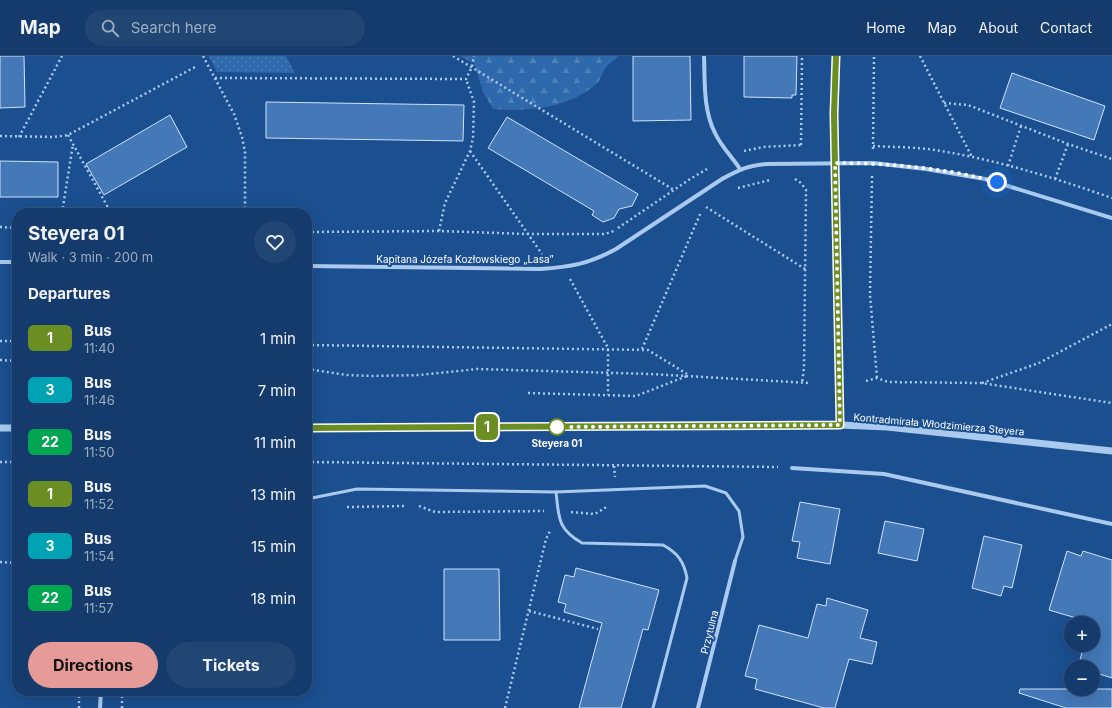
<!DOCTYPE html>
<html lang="en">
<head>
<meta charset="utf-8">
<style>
  :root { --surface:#143b6b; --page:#214673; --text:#f1f3f6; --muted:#9dadc1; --line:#33557e; --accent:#e69b98 }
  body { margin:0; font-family:Inter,sans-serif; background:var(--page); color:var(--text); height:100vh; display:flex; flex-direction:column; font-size:15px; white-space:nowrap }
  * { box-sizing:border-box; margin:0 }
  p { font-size:13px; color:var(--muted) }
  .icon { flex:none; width:22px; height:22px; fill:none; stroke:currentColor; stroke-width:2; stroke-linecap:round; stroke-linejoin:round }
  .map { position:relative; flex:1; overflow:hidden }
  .panel { position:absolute; left:12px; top:152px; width:300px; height:488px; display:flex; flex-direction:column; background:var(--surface); border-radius:16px; box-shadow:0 4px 16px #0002,0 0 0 1px var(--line) }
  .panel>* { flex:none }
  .badge { padding:0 8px; border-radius:6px; font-size:14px; line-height:26px }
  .tools { position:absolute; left:1064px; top:560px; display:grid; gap:8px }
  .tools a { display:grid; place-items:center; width:36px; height:36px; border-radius:50%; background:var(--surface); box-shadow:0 4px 16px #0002,0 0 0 1px var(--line); font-size:20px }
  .you { position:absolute; width:20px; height:20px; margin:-10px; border:3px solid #fff; border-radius:50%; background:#1a73e8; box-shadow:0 0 0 6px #1a73e833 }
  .map>.badge { position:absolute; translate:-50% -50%; box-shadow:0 0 0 2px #fff }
  h2 { padding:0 16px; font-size:15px; line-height:36px }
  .round { display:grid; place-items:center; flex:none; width:42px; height:42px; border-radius:21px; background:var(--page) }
  .overview { display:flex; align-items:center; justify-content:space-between; height:68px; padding:0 16px }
  h1 { font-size:19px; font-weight:700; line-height:30px }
  .primary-button { display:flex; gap:8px; margin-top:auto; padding:8px 16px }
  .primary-button a { flex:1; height:46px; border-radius:24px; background:var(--accent); color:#111; font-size:16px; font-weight:700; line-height:46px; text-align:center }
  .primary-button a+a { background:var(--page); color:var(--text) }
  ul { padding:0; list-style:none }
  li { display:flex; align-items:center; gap:12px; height:52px; padding:0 16px }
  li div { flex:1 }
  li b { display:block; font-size:15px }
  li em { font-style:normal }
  li .badge { min-width:44px; font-weight:700; text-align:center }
  header { display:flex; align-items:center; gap:24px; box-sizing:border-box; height:56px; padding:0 20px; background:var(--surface); border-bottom:1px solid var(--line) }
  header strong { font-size:19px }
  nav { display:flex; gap:22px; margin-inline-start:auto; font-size:14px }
  .search { width:280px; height:36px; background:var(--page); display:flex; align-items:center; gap:10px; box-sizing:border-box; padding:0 14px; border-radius:22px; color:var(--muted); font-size:15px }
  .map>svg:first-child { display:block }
  .forest { fill:url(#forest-firs) }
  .park { fill:url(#park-dots) }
  .building { fill:#4478b7; stroke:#cfe3fa }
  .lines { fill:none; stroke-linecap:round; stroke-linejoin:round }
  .path { stroke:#a9c9ee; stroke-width:2.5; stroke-dasharray:2 3; stroke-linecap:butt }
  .service { stroke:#a9c9ee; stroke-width:3 }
  .minor { stroke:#a9c9ee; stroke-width:4 }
  .tertiary { stroke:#a9c9ee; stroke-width:7 }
  .line-casing { stroke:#fff; stroke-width:9 }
  .line { stroke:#6b8e23; stroke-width:6 }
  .walk { stroke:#fff; stroke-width:4; stroke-dasharray:0 7.2 }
  .stop-dot { fill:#fff; stroke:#6b8e23; stroke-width:2 }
  .labels { text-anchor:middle; stroke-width:4; stroke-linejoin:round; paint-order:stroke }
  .street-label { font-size:10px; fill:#fff; stroke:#1b4f8f }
  .stop-label { font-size:10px; font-weight:bold; fill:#fff; stroke:#1b4f8f }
</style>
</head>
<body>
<header>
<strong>Map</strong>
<div class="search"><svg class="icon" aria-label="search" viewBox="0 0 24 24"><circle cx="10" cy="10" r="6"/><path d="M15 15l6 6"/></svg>Search here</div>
<nav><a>Home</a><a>Map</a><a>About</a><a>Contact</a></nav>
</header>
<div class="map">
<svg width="1112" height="652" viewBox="0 0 1112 652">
  <defs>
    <pattern id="forest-firs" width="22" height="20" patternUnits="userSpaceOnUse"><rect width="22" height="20" fill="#2e69ad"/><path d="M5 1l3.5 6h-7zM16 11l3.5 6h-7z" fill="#4d80b9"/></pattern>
    <pattern id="park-dots" width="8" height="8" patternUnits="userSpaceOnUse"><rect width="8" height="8" fill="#2e69ad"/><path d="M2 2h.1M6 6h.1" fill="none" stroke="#4d80b9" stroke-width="1.8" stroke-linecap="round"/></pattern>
  </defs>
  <rect width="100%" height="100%" fill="#1b4f8f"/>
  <!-- forest -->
  <path class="forest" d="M460 0H618C614 5 608 8 605 13 602 17 601 23 598 26 572 52 527 56 493 53L483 36 474 7Z"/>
  <!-- park -->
  <polygon class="park" points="209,0 286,0 295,17 217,16"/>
  <!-- building -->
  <g class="building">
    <polygon points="0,0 24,0 25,51 0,52"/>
    <polygon points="633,0 690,0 691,64 633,65"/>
    <polygon points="744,0 797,0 796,39 792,39 792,42 744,41"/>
    <polygon points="1012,17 1105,50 1094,84 1000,52"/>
    <polygon points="266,46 464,49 463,85 266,82"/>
    <polygon points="170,59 187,91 104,139 86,108"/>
    <polygon points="507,61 638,138 632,150 619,153 614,162 603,166 592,159 594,155 488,92"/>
    <polygon points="0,105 58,106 58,141 0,141"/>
    <polygon points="800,446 840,453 830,508 797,502 800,486 792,485"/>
    <polygon points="885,465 924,473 917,505 878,497"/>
    <polygon points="984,480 1022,489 1012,532 1004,530 1001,540 972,532"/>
    <polygon points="1067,495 1081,500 1083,495 1112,504 1112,622 1093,616 1093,611 1078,611 1084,589 1093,589 1093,567 1049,554"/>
    <polygon points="576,512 659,534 648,574 643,573 621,652 579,652 602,567 564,556 566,548 558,546 565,519 574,521"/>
    <polygon points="444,513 499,513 500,584 444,584"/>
    <polygon points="827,542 868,554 860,582 877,586 872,608 849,603 835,652 824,652 755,633 757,623 745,620 759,569 808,582 817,548 826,550"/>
    <polygon points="1020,633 1112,633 1112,652 1066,652 1019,637"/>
  </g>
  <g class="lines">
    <!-- path -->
    <g class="path">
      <polyline points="203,0 234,58 242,81 245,96 245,157"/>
      <polyline points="453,0 674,134"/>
      <polyline points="920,0 972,101"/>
      <polyline points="215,22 466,23 472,11 474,0"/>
      <polyline points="944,47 968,49 1068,88 1112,103"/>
      <polyline points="68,79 111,157"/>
      <polyline points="0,80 54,81 68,79 197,10"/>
      <polyline points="19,81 62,0"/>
      <polyline points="801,89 802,0"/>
      <path d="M873 90C891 91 910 91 928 93 991 102 1052 121 1112 142"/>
      <polyline points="873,93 874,0"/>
      <polyline points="470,95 542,198"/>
      <polyline points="744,95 763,91 801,89"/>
      <polyline points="1008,110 1021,70"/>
      <polyline points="872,120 870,239 877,322"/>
      <polyline points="795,123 801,127 806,134 804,312 802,327"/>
      <polyline points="1055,123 1068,88"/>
      <polyline points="738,132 770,124"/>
      <polyline points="706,151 805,213"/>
      <polyline points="62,157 73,88"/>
      <polyline points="0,171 17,172"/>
      <polyline points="618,172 690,123 707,113"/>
      <polyline points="439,175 445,147 470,95 473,82 474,46 466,23"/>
      <polyline points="307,176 439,175 527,178 605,178 614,175"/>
      <polyline points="570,223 608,292 608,339"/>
      <polyline points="0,285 17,285"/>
      <polyline points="307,289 648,294 687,318"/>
      <polyline points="642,293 701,156"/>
      <polyline points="0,304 17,305"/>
      <polyline points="307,313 347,319 372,320 420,319 477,313 650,318 810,327"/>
      <polyline points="866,325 877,322 888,326 981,327 1112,347"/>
      <polyline points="982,327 1039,307 1112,268"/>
      <polyline points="528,337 636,340 687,320"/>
      <polyline points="0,406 17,406"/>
      <polyline points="307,406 778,411"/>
      <polyline points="614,410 615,421"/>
      <polyline points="419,450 435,456 544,455"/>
      <polyline points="347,451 404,450"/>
      <polyline points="571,456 595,458 608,450"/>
      <polyline points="0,506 17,507"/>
      <polyline points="529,555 598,573"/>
      <polyline points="79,652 79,635"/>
      <polyline points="122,652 122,635"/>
      <polyline points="505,652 546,483 550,475"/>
    </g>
    <!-- service -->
    <g class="service">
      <path d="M556 436C559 461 557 473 582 487L663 489C678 497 684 506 687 522L653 652"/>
      <polyline points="307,443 357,433 556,436 705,430 726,437 739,455 743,481 735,505"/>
    </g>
    <!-- minor -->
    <g class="minor">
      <path d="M704 0C705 25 703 54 715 77 721 90 732 101 740 113"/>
      <polyline points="835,0 835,58 839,369"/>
      <polyline points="0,206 17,206"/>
      <path d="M307 210 540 213C570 211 589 208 616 193L722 123C739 114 746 110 766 108L873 107 926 113 985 123 1112 162"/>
      <polyline points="792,412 884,418 1112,468"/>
      <polyline points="100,652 101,635"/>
      <polyline points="698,652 735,505"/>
    </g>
    <!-- tertiary -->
    <g class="tertiary">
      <polyline points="0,372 17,372"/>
      <polyline points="307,372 839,369 887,371 1112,395"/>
    </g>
  </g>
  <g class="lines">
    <!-- line casing -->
    <g class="line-casing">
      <polyline id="line" points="307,372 840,369 834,58 836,0"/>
    </g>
    <!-- line -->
    <use href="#line" class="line"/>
    <!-- walk -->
    <path class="walk" d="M557 371 840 369 835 107C888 107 946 112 997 126"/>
  </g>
  <!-- markers -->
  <circle class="stop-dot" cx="557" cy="371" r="8"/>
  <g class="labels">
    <!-- street labels -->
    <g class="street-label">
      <text x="465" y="207">Kapitana Józefa Kozłowskiego „Lasa”</text>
      <text transform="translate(939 368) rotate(5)" y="4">Kontradmirała Włodzimierza Steyera</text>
      <text transform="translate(709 576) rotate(-76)" y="4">Przytulna</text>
    </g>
    <!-- stop labels -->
    <g class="stop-label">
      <text x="557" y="391">Steyera 01</text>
    </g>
  </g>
</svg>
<div class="tools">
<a>+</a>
<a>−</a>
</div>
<div class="you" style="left:997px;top:126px"></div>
<b class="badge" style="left:487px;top:371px;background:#6b8e23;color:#fff">1</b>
<section class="panel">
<div class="overview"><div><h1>Steyera 01</h1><p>Walk · 3 min · 200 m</p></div><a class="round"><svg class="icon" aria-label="heart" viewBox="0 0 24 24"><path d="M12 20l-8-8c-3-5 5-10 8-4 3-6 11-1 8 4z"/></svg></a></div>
<h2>Departures</h2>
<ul>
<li><span class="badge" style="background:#6b8e23;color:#fff">1</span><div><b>Bus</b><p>11:40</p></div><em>1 min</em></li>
<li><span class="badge" style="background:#00a3b4;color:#fff">3</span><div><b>Bus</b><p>11:46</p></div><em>7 min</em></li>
<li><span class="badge" style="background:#00a651;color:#fff">22</span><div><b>Bus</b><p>11:50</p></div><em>11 min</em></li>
<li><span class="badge" style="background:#6b8e23;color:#fff">1</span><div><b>Bus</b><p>11:52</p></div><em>13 min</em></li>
<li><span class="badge" style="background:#00a3b4;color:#fff">3</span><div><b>Bus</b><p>11:54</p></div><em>15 min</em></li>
<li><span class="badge" style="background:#00a651;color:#fff">22</span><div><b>Bus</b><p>11:57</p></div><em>18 min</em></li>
</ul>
<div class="primary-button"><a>Directions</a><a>Tickets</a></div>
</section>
</div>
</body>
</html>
